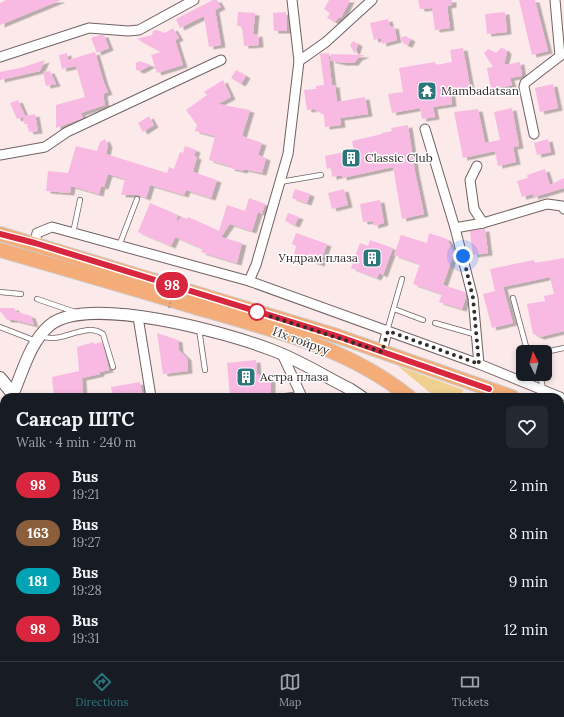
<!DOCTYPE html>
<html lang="en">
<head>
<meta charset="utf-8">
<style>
  :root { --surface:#171b24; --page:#242831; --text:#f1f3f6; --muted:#9ea1a6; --line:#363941; --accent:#2c757a }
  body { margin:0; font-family:Lora,serif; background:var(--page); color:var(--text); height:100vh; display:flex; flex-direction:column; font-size:15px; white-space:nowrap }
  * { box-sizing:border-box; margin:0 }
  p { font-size:13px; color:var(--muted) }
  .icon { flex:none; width:22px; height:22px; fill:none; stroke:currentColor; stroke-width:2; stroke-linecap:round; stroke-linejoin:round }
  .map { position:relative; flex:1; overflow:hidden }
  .drawer { position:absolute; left:0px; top:393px; width:564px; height:268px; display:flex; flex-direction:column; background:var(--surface); border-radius:12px 12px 0 0; box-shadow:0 2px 6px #0003 }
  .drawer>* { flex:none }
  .badge { padding:0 8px; border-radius:13px; font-size:14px; line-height:26px }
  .needle { width:26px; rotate:355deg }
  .controls { position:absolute; left:516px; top:345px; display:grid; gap:8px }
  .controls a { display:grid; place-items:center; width:36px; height:36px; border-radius:6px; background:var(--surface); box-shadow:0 2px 6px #0003; font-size:20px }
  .you { position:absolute; width:20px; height:20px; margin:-10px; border:3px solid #fff; border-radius:50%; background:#1a73e8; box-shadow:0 0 0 6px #1a73e833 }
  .map>.badge { position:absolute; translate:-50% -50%; box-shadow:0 0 0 2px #fff }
  .round { display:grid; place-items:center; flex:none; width:42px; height:42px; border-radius:6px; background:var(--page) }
  .summary { display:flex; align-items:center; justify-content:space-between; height:68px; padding:0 16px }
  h1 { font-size:19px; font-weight:700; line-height:30px }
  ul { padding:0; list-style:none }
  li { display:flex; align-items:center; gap:12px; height:48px; padding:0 16px }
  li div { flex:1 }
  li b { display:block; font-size:15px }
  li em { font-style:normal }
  li .badge { min-width:44px; font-weight:700; text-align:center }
  .dock { display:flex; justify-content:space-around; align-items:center; height:56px; border-top:1px solid var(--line); background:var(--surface); font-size:11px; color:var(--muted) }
  .dock a { display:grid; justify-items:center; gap:2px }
  .dock .on { color:var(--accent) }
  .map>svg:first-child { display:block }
  .green { fill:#f0d090 }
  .building { fill:#f8b9e3; filter:url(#shadow) }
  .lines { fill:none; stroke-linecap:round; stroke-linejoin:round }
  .service-casing { stroke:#726263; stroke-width:6 }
  .minor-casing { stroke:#726263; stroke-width:11 }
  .tertiary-casing { stroke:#726263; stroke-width:13 }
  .secondary-casing { stroke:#726263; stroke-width:14 }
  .primary-casing { stroke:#cecccd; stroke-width:16 }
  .service { stroke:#fff; stroke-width:4.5 }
  .minor { stroke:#fff; stroke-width:9 }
  .tertiary { stroke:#fff; stroke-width:11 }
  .secondary { stroke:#fff; stroke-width:12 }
  .primary { stroke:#f4ac79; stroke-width:14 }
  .path-bridge { stroke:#aa9c9c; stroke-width:2; stroke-dasharray:2 2; stroke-linecap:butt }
  .line-casing { stroke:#fff; stroke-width:9 }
  .line { stroke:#d7263d; stroke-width:6 }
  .walk { stroke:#332c2d; stroke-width:4; stroke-dasharray:0 7.2 }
  .stop-dot { fill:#fff; stroke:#d7263d; stroke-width:2 }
  .labels { text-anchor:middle; stroke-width:3; stroke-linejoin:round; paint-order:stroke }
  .poi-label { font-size:12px; fill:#332c2d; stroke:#fff; text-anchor:start }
  .street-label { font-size:12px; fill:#332c2d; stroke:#fff }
</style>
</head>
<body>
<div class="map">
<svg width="564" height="661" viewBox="0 0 564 661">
  <defs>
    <filter id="shadow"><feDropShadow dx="4.5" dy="2.5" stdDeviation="0" flood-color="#0004"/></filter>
  </defs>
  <rect width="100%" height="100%" fill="#fce9e9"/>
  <!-- green -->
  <polygon class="green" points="398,366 464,390 458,397 435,397"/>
  <!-- building -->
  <g class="building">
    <polygon points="6,0 61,0 0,25 0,3"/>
    <polygon points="213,0 217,0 221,7 215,10 221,45 209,47 204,16 180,28 176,19"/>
    <polygon points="329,0 350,0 341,18 339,17 335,22 327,18 330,13 324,9"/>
    <polygon points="418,0 452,0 452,5 447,6 450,28 435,30 432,8 420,9"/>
    <polygon points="519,0 535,0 548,51 532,55"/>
    <polygon points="238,12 255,13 253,35 258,34 259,45 244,46 242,26 237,26"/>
    <polygon points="286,12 287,31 274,31 273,13"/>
    <polygon points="505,12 507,32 487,34 485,14"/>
    <polygon points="388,19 390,27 394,26 397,40 382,44 381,38 374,40 370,23"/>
    <polygon points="173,28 179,38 175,40 183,65 157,73 151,55 161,52 137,39 152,35 153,31 157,30 165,33"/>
    <polygon points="100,35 104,35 109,48 97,53 91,38"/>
    <polygon points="405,36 411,39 408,45 404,44 400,38"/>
    <polygon points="353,41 358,44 355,54 350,45"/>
    <polygon points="463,48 471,92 451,94 452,104 433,107 435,117 422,119 420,108 392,113 388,94 403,92 399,68 435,62 436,65 452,62 450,50"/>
    <polygon points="501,48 505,49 507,52 504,65 520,62 522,76 510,78 512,85 491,89 487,68 493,67 484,53 488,49 496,53"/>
    <polygon points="95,52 104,83 108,92 103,94 105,105 81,113 83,118 56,128 56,105 85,97 76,66 62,69 59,55 67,53 68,60"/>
    <polygon points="329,53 329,60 332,59 330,58 331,54 365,55 358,58 354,63 342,63 329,60 332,85 335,85 337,102 365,97 368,114 340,118 341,125 325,127 324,115 314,109 307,110 304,90 316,89 316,86 324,85 320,54"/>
    <polygon points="45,60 40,71 0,80 0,72 20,68"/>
    <polygon points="139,61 151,65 140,71 136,70 136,63"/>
    <polygon points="236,70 246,76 241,84 231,78"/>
    <polygon points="50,71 56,84 46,86 43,72"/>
    <polygon points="223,80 231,97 218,104 250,110 242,136 262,143 258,155 266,158 262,173 244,169 243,171 230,168 230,166 209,160 215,136 195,131 197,125 186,110 207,95 204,92"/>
    <polygon points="553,84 558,108 540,112 535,88"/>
    <polygon points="18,100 25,116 35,114 38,131 29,132 27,124 24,124 23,117 17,119 10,103"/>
    <polygon points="512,108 519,146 513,147 516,162 498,166 495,151 463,158 454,112 478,109 485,143 500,140 494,112"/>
    <polygon points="149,116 154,125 143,132 138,123"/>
    <polygon points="408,125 415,172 424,214 402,219 393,167 342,178 342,175 332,177 331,168 327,169 325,156 354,150 352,141 382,134 382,133 392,131 391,128"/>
    <polygon points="105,139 108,145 106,154 167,173 169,167 174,169 180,152 183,153 185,146 196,150 194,156 197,157 193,172 217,180 211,198 186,190 184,195 150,185 146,198 138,195 121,195 125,179 108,174 104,187 101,186 99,194 71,186 70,193 46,191 48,171 68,173 76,146 97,151 100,142"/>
    <polygon points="548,139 551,152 537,155 534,143"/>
    <polygon points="545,169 550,185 564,178 564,188 534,197 533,194 522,197 517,181 528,178 527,175"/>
    <polygon points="295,189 310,194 307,203 292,198"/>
    <polygon points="344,189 348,205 332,209 328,193"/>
    <polygon points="249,198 265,204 262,214 258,212 252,231 230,224 221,237 242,243 237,263 201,252 203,249 175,237 171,246 138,232 150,203 178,215 176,222 182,217 187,219 188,217 219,231 227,205 245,211"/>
    <polygon points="380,200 384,223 374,226 373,221 363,222 360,204"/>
    <polygon points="288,213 299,217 295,225 285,221"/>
    <polygon points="485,229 488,253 473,255 470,231"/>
    <polygon points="296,233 327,244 320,264 294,255 296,246 292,244"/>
    <polygon points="429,233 447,239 454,253 443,285 465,292 466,297 462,309 439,302 442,294 413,284 420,264 394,255 401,235 427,243"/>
    <polygon points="370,240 393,248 383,275 379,273 377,278 351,268 360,243 368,246"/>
    <polygon points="564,258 564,331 540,337 533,334 527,304 545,301 544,296 554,294 550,277 503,287 513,323 492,328 483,294 495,291 490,269 534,260 535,263"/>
    <polygon points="0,308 14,308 17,312 31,316 34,325 14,320 7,320 0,311"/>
    <polygon points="157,333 178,340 179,350 187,358 188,371 163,374"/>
    <polygon points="94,342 94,344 102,342 109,370 100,372 100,374 82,378 83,397 54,397 52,377 79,371 77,347"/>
    <polygon points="256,360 257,374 271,379 271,395 230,397 227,363"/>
    <polygon points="140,382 143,397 113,397 111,387"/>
  </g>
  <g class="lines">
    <!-- service casing -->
    <g class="service-casing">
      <g id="service">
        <polyline points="280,182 321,175"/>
        <polyline points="73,233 80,200"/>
        <polyline points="119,246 137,199"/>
        <polyline points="0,292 21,294"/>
        <polyline points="513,298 527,350 529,352"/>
        <polyline points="37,299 75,312"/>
        <polyline points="394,309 423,320"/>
        <polyline points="435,323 477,335"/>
        <polyline points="0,327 36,341"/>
        <polyline points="199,329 205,370"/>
        <polyline points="387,331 402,279"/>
        <path d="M42 336C61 345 84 321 103 334L113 367"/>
        <polyline points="545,352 564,348"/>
        <polyline points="540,374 543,389"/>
        <polyline points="277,397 301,394"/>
        <polyline points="0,487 4,472"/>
        <polyline points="560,562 564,558"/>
        <polyline points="436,657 437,661"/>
        <polyline points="451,657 452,661"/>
        <polyline points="272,661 291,657"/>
      </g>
    </g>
    <!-- minor casing -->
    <g class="minor-casing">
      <g id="minor">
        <polyline points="0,57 89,28 128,31 139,30 194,0"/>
        <polyline points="299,61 326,42 372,0"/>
        <polyline points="425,129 455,228 473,298 479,364"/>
        <polyline points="534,134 524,87 525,83 560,56 555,0"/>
        <polyline points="0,155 45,147 67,132 221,60"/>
        <polyline points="483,223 547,204 562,206 564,209"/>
        <polyline points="455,228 483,223 474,209 470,180 477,166"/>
        <polyline points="35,243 37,233 52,227 249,281 479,364 560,397"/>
        <polyline points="249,281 256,265 288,154 299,61 292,0"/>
        <polyline points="138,317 151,397"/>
        <polyline points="382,352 387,331"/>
        <polyline points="282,354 302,397"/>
        <polyline points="252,657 254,661"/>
      </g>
    </g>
    <!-- tertiary casing -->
    <g class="tertiary-casing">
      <g id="tertiary">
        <path d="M13 394C23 371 30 342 50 325 89 294 228 333 272 350 299 360 324 376 350 389L362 397"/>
        <polyline points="560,508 564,525"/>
        <polyline points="540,657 541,661"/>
      </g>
    </g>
    <!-- secondary casing -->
    <g class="secondary-casing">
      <g id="secondary">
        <polyline points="0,378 13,394 12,397"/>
        <polyline points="0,435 4,423"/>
      </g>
    </g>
    <!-- primary casing -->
    <g class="primary-casing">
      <g id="primary">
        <polyline points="0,234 337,336 512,397"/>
        <path d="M0 250C66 269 132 288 198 308 271 329 349 348 409 397"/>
        <polyline points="560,421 564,423"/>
        <polyline points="560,471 564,469"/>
        <polyline points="560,598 564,613"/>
        <polyline points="560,657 561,661"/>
      </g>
    </g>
    <!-- service -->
    <use href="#service" class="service"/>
    <!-- minor -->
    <use href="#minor" class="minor"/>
    <!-- tertiary -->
    <use href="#tertiary" class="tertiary"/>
    <!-- secondary -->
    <use href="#secondary" class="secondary"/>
    <!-- primary -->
    <use href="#primary" class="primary"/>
    <!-- path-bridge -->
    <polyline class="path-bridge" points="169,308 179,270"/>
  </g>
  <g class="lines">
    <!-- line casing -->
    <g class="line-casing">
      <polyline id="line" points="0,234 35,243 337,336 489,389"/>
    </g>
    <!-- line -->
    <use href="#line" class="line"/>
    <!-- walk -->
    <polyline class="walk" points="257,312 382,352 388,331 479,364 473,298 463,256"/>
  </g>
  <!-- icons -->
  <defs>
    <g id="temple-square" transform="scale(1)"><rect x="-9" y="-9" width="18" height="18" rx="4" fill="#2c757a" stroke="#fff"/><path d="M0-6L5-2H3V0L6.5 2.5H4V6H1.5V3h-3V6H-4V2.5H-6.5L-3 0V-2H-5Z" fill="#fff"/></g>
    <g id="building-square" transform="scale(1)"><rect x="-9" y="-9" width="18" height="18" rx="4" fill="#2c757a" stroke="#fff"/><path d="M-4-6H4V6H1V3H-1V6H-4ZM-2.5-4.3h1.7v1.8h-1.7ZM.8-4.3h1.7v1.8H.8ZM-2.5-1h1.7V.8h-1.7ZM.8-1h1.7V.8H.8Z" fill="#fff"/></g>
  </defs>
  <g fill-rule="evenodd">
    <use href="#temple-square" x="427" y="91"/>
    <use href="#building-square" x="351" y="158"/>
    <use href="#building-square" x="372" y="258"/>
    <use href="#building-square" x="246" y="377"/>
  </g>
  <!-- markers -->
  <circle class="stop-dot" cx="257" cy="312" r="8"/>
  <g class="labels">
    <!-- poi labels -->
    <g class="poi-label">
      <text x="441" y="95">Mambadatsan</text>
      <text x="365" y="162">Classic Club</text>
      <text x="358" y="262" text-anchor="end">Ундрам плаза</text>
      <text x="260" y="381">Астра плаза</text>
    </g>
    <!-- street labels -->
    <g class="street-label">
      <text transform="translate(301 341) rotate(20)" y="4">Их тойруу</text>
    </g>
  </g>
</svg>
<div class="controls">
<a><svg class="needle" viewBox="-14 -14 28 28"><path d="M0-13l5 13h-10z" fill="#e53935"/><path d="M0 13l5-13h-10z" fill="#9ea1a6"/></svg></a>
</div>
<div class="you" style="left:463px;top:256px"></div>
<b class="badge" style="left:172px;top:285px;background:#d7263d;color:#fff">98</b>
<section class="drawer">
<div class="summary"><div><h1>Сансар ШТС</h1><p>Walk · 4 min · 240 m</p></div><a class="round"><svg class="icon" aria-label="heart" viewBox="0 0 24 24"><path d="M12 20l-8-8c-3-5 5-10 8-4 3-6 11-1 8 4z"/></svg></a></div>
<ul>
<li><span class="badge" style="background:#d7263d;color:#fff">98</span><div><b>Bus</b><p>19:21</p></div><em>2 min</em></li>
<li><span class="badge" style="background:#8b5e3c;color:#fff">163</span><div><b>Bus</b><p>19:27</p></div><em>8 min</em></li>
<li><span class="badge" style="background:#00a3b4;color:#fff">181</span><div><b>Bus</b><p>19:28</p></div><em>9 min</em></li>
<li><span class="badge" style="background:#d7263d;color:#fff">98</span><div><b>Bus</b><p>19:31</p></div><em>12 min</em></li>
</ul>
</section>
</div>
<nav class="dock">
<a class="on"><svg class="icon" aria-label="directions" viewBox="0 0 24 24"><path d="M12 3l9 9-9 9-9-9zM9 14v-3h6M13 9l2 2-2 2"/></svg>Directions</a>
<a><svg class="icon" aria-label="map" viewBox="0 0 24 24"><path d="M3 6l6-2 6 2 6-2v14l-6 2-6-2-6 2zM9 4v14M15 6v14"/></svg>Map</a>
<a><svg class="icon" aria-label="tickets" viewBox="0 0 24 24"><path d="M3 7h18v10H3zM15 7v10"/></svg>Tickets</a>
</nav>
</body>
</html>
